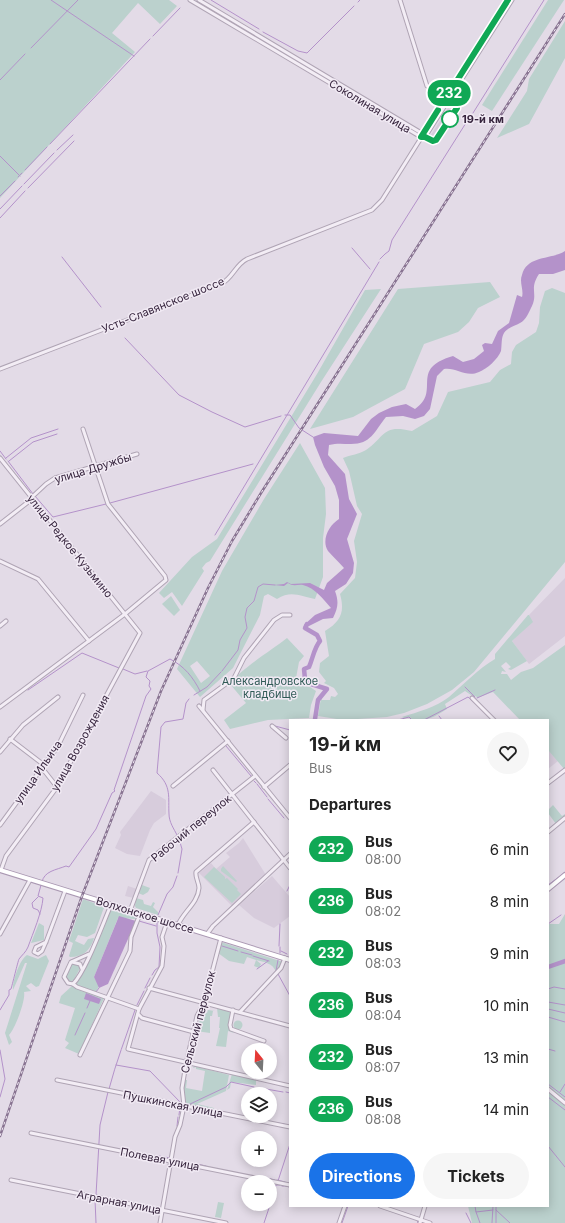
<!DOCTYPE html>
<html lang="en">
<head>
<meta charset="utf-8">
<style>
  :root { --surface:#fff; --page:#f6f6f6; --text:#222; --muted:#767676; --accent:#1a73e8 }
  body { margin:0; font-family:Inter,sans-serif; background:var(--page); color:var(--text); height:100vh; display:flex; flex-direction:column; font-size:15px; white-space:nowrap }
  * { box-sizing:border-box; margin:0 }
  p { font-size:13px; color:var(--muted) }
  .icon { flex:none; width:22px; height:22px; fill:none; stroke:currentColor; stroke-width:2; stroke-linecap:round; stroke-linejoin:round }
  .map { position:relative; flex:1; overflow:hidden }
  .details { position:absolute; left:289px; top:719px; width:260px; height:488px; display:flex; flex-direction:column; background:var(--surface); border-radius:0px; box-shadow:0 2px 10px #0003 }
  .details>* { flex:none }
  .badge { padding:0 8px; border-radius:13px; font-size:14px; line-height:26px }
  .needle { width:26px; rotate:342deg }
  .buttons { position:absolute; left:241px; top:1043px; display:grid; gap:8px }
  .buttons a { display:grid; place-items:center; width:36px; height:36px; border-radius:50%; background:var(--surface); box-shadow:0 2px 10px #0003; font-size:20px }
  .map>.badge { position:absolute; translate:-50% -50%; box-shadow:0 0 0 2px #fff }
  h2 { padding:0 20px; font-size:15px; line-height:36px }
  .round { display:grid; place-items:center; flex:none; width:42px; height:42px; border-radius:21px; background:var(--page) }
  .headline { display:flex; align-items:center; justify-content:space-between; height:68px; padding:0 20px }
  h1 { font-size:19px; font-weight:700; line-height:30px }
  .action { display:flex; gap:8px; margin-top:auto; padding:8px 20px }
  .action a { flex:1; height:46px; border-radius:24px; background:var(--accent); color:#fff; font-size:16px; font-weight:700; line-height:46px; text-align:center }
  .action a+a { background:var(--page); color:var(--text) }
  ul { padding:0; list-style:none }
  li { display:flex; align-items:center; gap:12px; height:52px; padding:0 20px }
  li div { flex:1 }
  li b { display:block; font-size:15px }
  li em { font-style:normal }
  li .badge { min-width:44px; font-weight:700; text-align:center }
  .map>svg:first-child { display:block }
  .built { fill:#d7ccdc }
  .green { fill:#bbd1cd; fill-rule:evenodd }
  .water { fill:#b492ca }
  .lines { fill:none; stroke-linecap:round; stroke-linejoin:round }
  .stream { stroke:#b492ca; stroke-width:1 }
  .river { stroke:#b492ca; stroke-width:4.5 }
  .minor-casing { stroke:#afa4b4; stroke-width:5 }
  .major-casing { stroke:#ab99b3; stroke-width:6 }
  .minor { stroke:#f3edf5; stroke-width:3 }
  .major { stroke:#fff; stroke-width:4 }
  .rail-casing { stroke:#887391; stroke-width:2.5 }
  .rail { stroke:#f1eaf4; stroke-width:1; stroke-dasharray:3; stroke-linecap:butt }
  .line-casing { stroke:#fff; stroke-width:9 }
  .line { stroke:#10a855; stroke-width:6 }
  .stop-dot { fill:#fff; stroke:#10a855; stroke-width:2 }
  .labels { text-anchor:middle; stroke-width:3; stroke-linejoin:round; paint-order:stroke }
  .street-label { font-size:11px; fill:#36243d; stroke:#f1eaf4 }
  .stop-label { font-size:11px; font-weight:bold; fill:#36243d; stroke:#f1eaf4; text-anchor:start }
  .park-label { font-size:11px; fill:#305a56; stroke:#f1eaf4 }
</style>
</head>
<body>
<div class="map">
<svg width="565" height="1223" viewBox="0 0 565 1223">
  <rect width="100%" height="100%" fill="#e3dbe7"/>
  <!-- built -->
  <g class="built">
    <polygon points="448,108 452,111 435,137 431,135"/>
    <polygon points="565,578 565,636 529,664 512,641 532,622 529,615"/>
    <polygon points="548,750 558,761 548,769"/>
    <polygon points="151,791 166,800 166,814 154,823 150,830 140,856 127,854 115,848 121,835 120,832"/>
    <polygon points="243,838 266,875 232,906 199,873 211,863 216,869 230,857 226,853 239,843"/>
    <polygon points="272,876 290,897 290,916 274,928 254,918 239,905"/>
    <polygon points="128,886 137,889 134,898 125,896"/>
  </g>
  <!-- green -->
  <g class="green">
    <polygon points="0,0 169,0 177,6 160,24 138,3 112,33 135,52 0,198"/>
    <polygon points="548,0 564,0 492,111 482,105"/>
    <polygon points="565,21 565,58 529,124 497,138 527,91 529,79"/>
    <polygon points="490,282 500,297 478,308 469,322 458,332 424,344 405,389 353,417 310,429 398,289"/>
    <path d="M552 288 565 293V562L474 672 452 690 427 704 404 713 387 717 343 720 318 716 321 698 322 700H330L331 696 335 697 338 694 334 688 324 683 326 681 319 672 320 663 329 656 325 631C341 621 345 612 340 594L355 578 357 562 354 541 362 514 357 506 349 471 343 458C350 455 360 454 366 450 386 436 382 424 412 431L437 416 448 392 490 382 500 370 511 364 512 352 516 345 536 332 539 323 540 307 545 291Z"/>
    <polygon points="381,289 321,382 210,561 206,563 202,568 204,571 182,606 172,592 164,598 159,593 192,557 217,539 317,374 365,290"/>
    <path d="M300 443 325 488 326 514 323 538V577L315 599C300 596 291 590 277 599L268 594 264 596 260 615 233 668 200 697 177 669 222 571 264 499ZM197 661 210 676 201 683 190 666Z"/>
    <polygon points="171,596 180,610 174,616 162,604"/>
    <path d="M528 615H529L533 622 512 641 527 661 511 670 508 669 511 667 506 662 501 666 506 672 502 671 501 674H507L511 680 521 672 533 668 565 645V770L548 750V720H520L493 692 477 698 476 696 474 697 465 691 445 704 447 709C433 718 429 720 411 720L409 717 404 718 402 717C418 712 436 707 449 697 464 684 478 669 495 659V654Z"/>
    <path d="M287 638 304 656 299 662 296 678 304 686 310 687 316 691 311 705 309 718 268 720 230 729 224 720 246 703 230 684C239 670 272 650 287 638Z"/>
    <polygon points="553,805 562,816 565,814 565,816 556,824 548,813 548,810"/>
    <polygon points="223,866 237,881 236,882 221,871 221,869"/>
    <polygon points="214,867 225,877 225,879 227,878 238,889 237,890 241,894 232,903 204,877"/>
    <polygon points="142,885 150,888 148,892 143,895 138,893"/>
    <polygon points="136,898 143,900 144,904 151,906 153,902 155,903 153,907 158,912 158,915 136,908 135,906"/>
    <path d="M83 899 105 907 103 910 95 933 87 937 78 935 75 941 84 945 88 939 94 938C91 949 84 957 70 957L69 956 73 943 69 941Z"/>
    <polygon points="113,910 137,917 136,919 118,918 94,977 99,986 96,992 76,986 75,984 80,978 109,912"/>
    <polygon points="565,914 565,1101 548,1087 548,968 552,966 548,966 548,924 559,924"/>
    <polygon points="39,923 44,926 44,940 31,943"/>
    <path d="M221 942 283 962 276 972C273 963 264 962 256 960L261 964 259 968 254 966 256 960 247 957 244 964 229 961 218 953Z"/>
    <path d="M27 955 38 959 46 955 49 961 39 986 36 987 31 983 26 986 31 991 24 992C26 1000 15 1029 9 1035L12 1042 9 1045 5 1033 27 963H25L13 990C12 982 20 959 27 955Z"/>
    <polygon points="72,964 77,964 80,968 74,980 69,982 66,977"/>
    <polygon points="72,986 104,998 79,1054 65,1048 69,1043 65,1040 75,1008 59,1003 61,996"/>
    <polygon points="217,1008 231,1011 229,1027 234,1033 228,1031 226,1047 216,1046 220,1028 219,1028 220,1017 218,1017"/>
    <polygon points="201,1009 203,1009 202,1012 207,1013 208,1010 215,1011 213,1011 212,1016 210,1016 210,1033 196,1031 197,1023 199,1023 200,1019 198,1017 201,1016 199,1014"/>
    <circle cx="238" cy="1025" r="4.5"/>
    <polygon points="194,1066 229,1075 226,1091 197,1104 214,1108 214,1111 186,1105 183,1094 184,1080 187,1080 186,1088 202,1091 205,1071 196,1069 196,1067 193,1068"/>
    <polygon points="232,1074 256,1079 256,1085 231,1082 230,1088 227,1090"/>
    <polygon points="548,1091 565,1105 565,1223 472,1223 468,1206 548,1206"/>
    <polygon points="218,1202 224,1203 221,1218 215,1217"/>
  </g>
  <!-- water -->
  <g class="water">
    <path d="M565 251V270L553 274H539C529 289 538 293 532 306 529 312 526 320 520 323 515 326 508 327 504 333 501 338 502 345 501 351 498 359 487 369 479 372 466 378 456 367 444 369L437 376 430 409 424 416 415 419 403 416 386 417C374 432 371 444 351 444 343 444 337 443 329 445L328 455 345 474 349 499 357 514 347 539 354 563 353 573 346 584 335 591C339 602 338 608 333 618L323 619 305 628 304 625 315 615 331 608C323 599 315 588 303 585 298 584 293 587 288 583L284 586 274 585 284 584 287 582 291 584 310 583 324 590 327 583 344 568C339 562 333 557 328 551 321 540 329 525 339 519V500L335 486 324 467 315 445 313 437 324 433 358 436 371 419 379 413 392 407 406 404 415 409C442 391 408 369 453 356L463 362 474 359 484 351 482 345 485 343 492 344 498 331 509 323 517 295 522 297C524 290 519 282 522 275 527 255 551 260 565 251Z"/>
    <polygon points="119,916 136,921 108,984 99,988 94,977"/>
    <polygon points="86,993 101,999 99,1004 84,999"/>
  </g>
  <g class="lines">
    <!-- stream -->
    <g class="stream">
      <polyline points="51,0 134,56"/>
      <polyline points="211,0 259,29"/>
      <polyline points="358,2 360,0"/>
      <polyline points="263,32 298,51 307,53 354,6"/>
      <polyline points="153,36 180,8"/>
      <polyline points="31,48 78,0"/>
      <polyline points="0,80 25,54"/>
      <polyline points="473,113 544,0"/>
      <polyline points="50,144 150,39"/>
      <polyline points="57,150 73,135"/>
      <polyline points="0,156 20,176"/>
      <polyline points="25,170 47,147"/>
      <polyline points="18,177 22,173"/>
      <polyline points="24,184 54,153"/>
      <polyline points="28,188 74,141"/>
      <polyline points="0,196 15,181"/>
      <polyline points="0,209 22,186"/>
      <polyline points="0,218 25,191"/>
      <polyline points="352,248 370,269"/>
      <polyline points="62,257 101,307"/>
      <polyline points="380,259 385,254 389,251 392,240 471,115"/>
      <polyline points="125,338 179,395 212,412 245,427 281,416"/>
      <polyline points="285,415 290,415 299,428 313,437"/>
      <polyline points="0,451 6,459"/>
      <polyline points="6,458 31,438 58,429"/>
      <polyline points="8,461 33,494"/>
      <polyline points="9,461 33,442 57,434"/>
      <polyline points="35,496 53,517 106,504"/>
      <polyline points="110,503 253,464"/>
      <polyline points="215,535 379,262"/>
      <polyline points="123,669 135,674 147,671"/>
      <polyline points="222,671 238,650 240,640 247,628 245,617 247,608 254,601 258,587 263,584 275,585"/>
      <polyline points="465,687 475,697"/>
      <polyline points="28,690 82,653 119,668"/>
      <polyline points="194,695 207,687 221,672"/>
      <polyline points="477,698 495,690"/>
      <polyline points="439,716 442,720"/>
      <polyline points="398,720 409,717 412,720"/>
      <polyline points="424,720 468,697 476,704"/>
      <polyline points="275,726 290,730"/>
      <polyline points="226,746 251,776"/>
      <polyline points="254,781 256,783"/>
      <polyline points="257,784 267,797"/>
      <polyline points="268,799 284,818"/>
      <path d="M177 835C174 829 169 822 169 814 168 798 172 786 157 773L161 727 165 722 183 719 186 703 189 699"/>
      <polyline points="178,873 182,849 179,839"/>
      <polyline points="560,876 565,872"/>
      <path d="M42 882C44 871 56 870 66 866L69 867 96 829 112 793 115 791 114 790 146 696 151 689 149 686 150 681 146 677 148 671 170 659C184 666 193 677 200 691"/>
      <polyline points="548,885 559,877"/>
      <polyline points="287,891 290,885"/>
      <polyline points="38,897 32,903 33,908 38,910 40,914"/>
      <polyline points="158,915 167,894 173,887 177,876"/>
      <polyline points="139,921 156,926"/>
      <polyline points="548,924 561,915"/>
      <polyline points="222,946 238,951"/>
      <polyline points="279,946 280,924"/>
      <polyline points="281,951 287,954"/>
      <polyline points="241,952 252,955"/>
      <polyline points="280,953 280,947"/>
      <polyline points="253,956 269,961"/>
      <polyline points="257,969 268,961"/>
      <polyline points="276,971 278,960"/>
      <polyline points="278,974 290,996"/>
      <polyline points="152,975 155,970 159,967 160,947 157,933 157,922"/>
      <polyline points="145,988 150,978"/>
      <polyline points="548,989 554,987 565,989"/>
      <polyline points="96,992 99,988"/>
      <polyline points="548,1002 565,1005"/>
      <polyline points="137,1005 144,991"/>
      <polyline points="87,1008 90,1001"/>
      <polyline points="548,1009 565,1013"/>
      <path d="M0 1010 9 995V990L11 989C12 986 18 961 19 959 22 955 26 952 28 947 33 933 42 912 43 898L38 896 41 885"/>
      <polyline points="548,1017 565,1022"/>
      <polyline points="75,1035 85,1013"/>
      <polyline points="548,1049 555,1051"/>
      <polyline points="0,1050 5,1079 0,1097"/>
      <polyline points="116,1065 150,1071 181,1103"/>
      <polyline points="548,1084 565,1097"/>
      <path d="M109 1089C116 1062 126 1037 135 1010"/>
      <polyline points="266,1089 283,1092"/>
      <polyline points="286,1092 290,1093"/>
      <polyline points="560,1092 565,1084"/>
      <polyline points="548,1097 565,1110"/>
      <polyline points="188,1105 226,1087 231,1082 254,1087"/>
      <polyline points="210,1109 214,1110"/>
      <polyline points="230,1113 231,1114"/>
      <polyline points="179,1115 180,1107"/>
      <polyline points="258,1119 268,1121"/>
      <polyline points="277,1123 284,1124"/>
      <polyline points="177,1126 178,1117"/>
      <polyline points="548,1146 565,1167"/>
      <polyline points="159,1156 170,1158"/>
      <polyline points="174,1159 206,1166"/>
      <polyline points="267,1178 275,1180"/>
      <polyline points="277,1180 285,1182"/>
      <polyline points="261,1181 264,1182"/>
      <polyline points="278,1181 290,1144"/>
      <polyline points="270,1183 275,1185"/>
      <polyline points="288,1183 290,1183"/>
      <polyline points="282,1186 284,1186"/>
      <polyline points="285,1186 290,1187"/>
      <polyline points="96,1195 100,1125 108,1092"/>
      <polyline points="95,1199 96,1223"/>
      <polyline points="270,1204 276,1185 280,1185"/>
      <polyline points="475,1206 476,1212 493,1210"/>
      <polyline points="342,1209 343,1206"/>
      <polyline points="496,1210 510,1223"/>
      <polyline points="476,1212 480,1223"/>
      <polyline points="466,1213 471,1223"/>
      <polyline points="417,1220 418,1223"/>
      <polyline points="338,1222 341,1213"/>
      <polyline points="264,1223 270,1205"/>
      <polyline points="342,1223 348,1206"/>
      <polyline points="492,1223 493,1206"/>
      <polyline points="496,1223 496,1206"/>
    </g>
    <!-- river -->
    <g class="river">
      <path d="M307 624 305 628 317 635 320 641C314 648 313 658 309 667L304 669 305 679 311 684 327 689 318 700 315 719"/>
      <polyline points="548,967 565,961"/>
    </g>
    <!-- minor casing -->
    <g class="minor-casing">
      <g id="minor">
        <polyline points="190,0 421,137 425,137"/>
        <polyline points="199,0 423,134"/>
        <polyline points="400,0 427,86 446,98"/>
        <polyline points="425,137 512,0"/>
        <path d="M0 369 221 284C233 278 235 265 247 259L372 210 382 200 508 0"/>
        <polyline points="0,458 140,633 57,787 6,856 1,870"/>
        <polyline points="31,498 46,484 55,478 137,454"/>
        <polyline points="0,524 32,499"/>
        <polyline points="0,561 38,579 89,641"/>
        <polyline points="0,626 6,621"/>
        <polyline points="472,698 494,720"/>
        <polyline points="199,706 290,818"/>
        <polyline points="0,707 125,614 166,580 165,576 108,504 83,429"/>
        <polyline points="203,710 204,700 234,678 244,658 274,620 282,615 290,615"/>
        <polyline points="272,726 286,738"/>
        <polyline points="10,739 44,765"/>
        <polyline points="0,752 23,725 58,697"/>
        <polyline points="42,768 57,787"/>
        <polyline points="213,770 290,868"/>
        <polyline points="548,783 565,770"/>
        <polyline points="173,786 228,741"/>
        <polyline points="264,787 290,765"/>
        <polyline points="0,825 58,746 83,695"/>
        <polyline points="548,832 565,818"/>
        <polyline points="130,911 149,860 255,776"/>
        <polyline points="167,922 162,937 164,946 162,966 139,1009 128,1049 290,1086"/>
        <path d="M178 925C183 912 198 903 199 888 199 882 195 878 196 872L254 822"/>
        <polyline points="0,934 30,880"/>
        <polyline points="207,934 213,926 290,854"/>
        <polyline points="46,942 36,947 34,952 38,954 42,951 46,942 65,891"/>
        <path d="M89 954 71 962 64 977 68 983 73 984C86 971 103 923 111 905"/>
        <polyline points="72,962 80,964 82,969"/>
        <polyline points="73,984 77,987 139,1009"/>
        <polyline points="149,988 290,1026"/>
        <polyline points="233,1010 230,1025 231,1029 264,1041"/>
        <polyline points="240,1012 281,968 285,958"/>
        <polyline points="138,1014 142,1018 194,1032"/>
        <polyline points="80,1055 130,951 131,937 140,914"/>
        <polyline points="57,1080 290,1127"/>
        <polyline points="548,1089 565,1103"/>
        <polyline points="31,1133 290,1185"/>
        <polyline points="11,1180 226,1223"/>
        <polyline points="380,1206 430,1223"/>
        <polyline points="160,1223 175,1137 180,1125 184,1106 182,1088 186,1064 197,1016 204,1003 221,938"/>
        <polyline points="339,1223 345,1206"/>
        <polyline points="420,1223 425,1206"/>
      </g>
    </g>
    <!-- major casing -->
    <g class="major-casing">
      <g id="major">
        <polyline points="0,870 290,960"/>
        <polyline points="548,889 565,875"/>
      </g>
    </g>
    <!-- minor -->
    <use href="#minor" class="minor"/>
    <!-- major -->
    <use href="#major" class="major"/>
    <!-- rail casing -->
    <g class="rail-casing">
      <polyline id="rail" points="0,1136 82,896 161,691 208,588 232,541 261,493 565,14"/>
    </g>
    <!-- rail -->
    <use href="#rail" class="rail"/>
  </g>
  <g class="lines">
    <!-- line casing -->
    <g class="line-casing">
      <polyline id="line" points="438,110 421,137 425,137 433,141 436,140 457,108 456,104 446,98 508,0"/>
    </g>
    <!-- line -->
    <use href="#line" class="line"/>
  </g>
  <!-- markers -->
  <circle class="stop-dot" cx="450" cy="119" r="8"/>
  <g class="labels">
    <!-- street labels -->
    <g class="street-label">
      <text transform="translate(370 106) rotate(31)" y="4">Соколиная улица</text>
      <text transform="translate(163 305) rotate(-22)" y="4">Усть-Славянское шоссе</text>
      <text transform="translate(93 468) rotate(-17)" y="4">улица Дружбы</text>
      <text transform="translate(70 546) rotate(51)" y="4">улица Редкое Кузьмино</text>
      <text transform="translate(80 743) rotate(-61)" y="4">улица Возрождения</text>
      <text transform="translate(38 772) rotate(-55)" y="4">улица Ильича</text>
      <text transform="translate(191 828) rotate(-39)" y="4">Рабочий переулок</text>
      <text transform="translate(145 915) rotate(17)" y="4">Волхонское шоссе</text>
      <text transform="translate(198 1022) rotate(-75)" y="4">Сельский переулок</text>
      <text transform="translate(173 1104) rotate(11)" y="4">Пушкинская улица</text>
      <text transform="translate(160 1159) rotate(11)" y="4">Полевая улица</text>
      <text transform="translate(119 1202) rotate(11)" y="4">Аграрная улица</text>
    </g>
    <!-- stop labels -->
    <g class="stop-label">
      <text x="462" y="123">19-й км</text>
    </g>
    <!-- park labels -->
    <g class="park-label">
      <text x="270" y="685">Александровское<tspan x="270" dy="13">кладбище</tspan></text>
    </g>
  </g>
</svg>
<div class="buttons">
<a><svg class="needle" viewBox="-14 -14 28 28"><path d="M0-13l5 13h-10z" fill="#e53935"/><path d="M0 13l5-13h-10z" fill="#767676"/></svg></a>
<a><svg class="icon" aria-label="layers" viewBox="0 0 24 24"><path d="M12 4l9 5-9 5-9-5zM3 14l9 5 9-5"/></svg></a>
<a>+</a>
<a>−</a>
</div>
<b class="badge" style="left:449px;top:93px;background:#10a855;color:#fff">232</b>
<section class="details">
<div class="headline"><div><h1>19-й км</h1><p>Bus</p></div><a class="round"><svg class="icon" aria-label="heart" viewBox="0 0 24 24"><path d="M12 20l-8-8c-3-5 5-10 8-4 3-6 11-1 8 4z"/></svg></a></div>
<h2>Departures</h2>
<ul>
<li><span class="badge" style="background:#10a855;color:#fff">232</span><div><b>Bus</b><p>08:00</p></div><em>6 min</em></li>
<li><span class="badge" style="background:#10a855;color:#fff">236</span><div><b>Bus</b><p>08:02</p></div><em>8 min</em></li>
<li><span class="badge" style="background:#10a855;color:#fff">232</span><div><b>Bus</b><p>08:03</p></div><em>9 min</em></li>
<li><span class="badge" style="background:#10a855;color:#fff">236</span><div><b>Bus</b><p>08:04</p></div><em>10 min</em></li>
<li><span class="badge" style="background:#10a855;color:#fff">232</span><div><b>Bus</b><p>08:07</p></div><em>13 min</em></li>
<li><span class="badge" style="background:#10a855;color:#fff">236</span><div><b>Bus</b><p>08:08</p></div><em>14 min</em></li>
</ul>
<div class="action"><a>Directions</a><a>Tickets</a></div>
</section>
</div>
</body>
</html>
